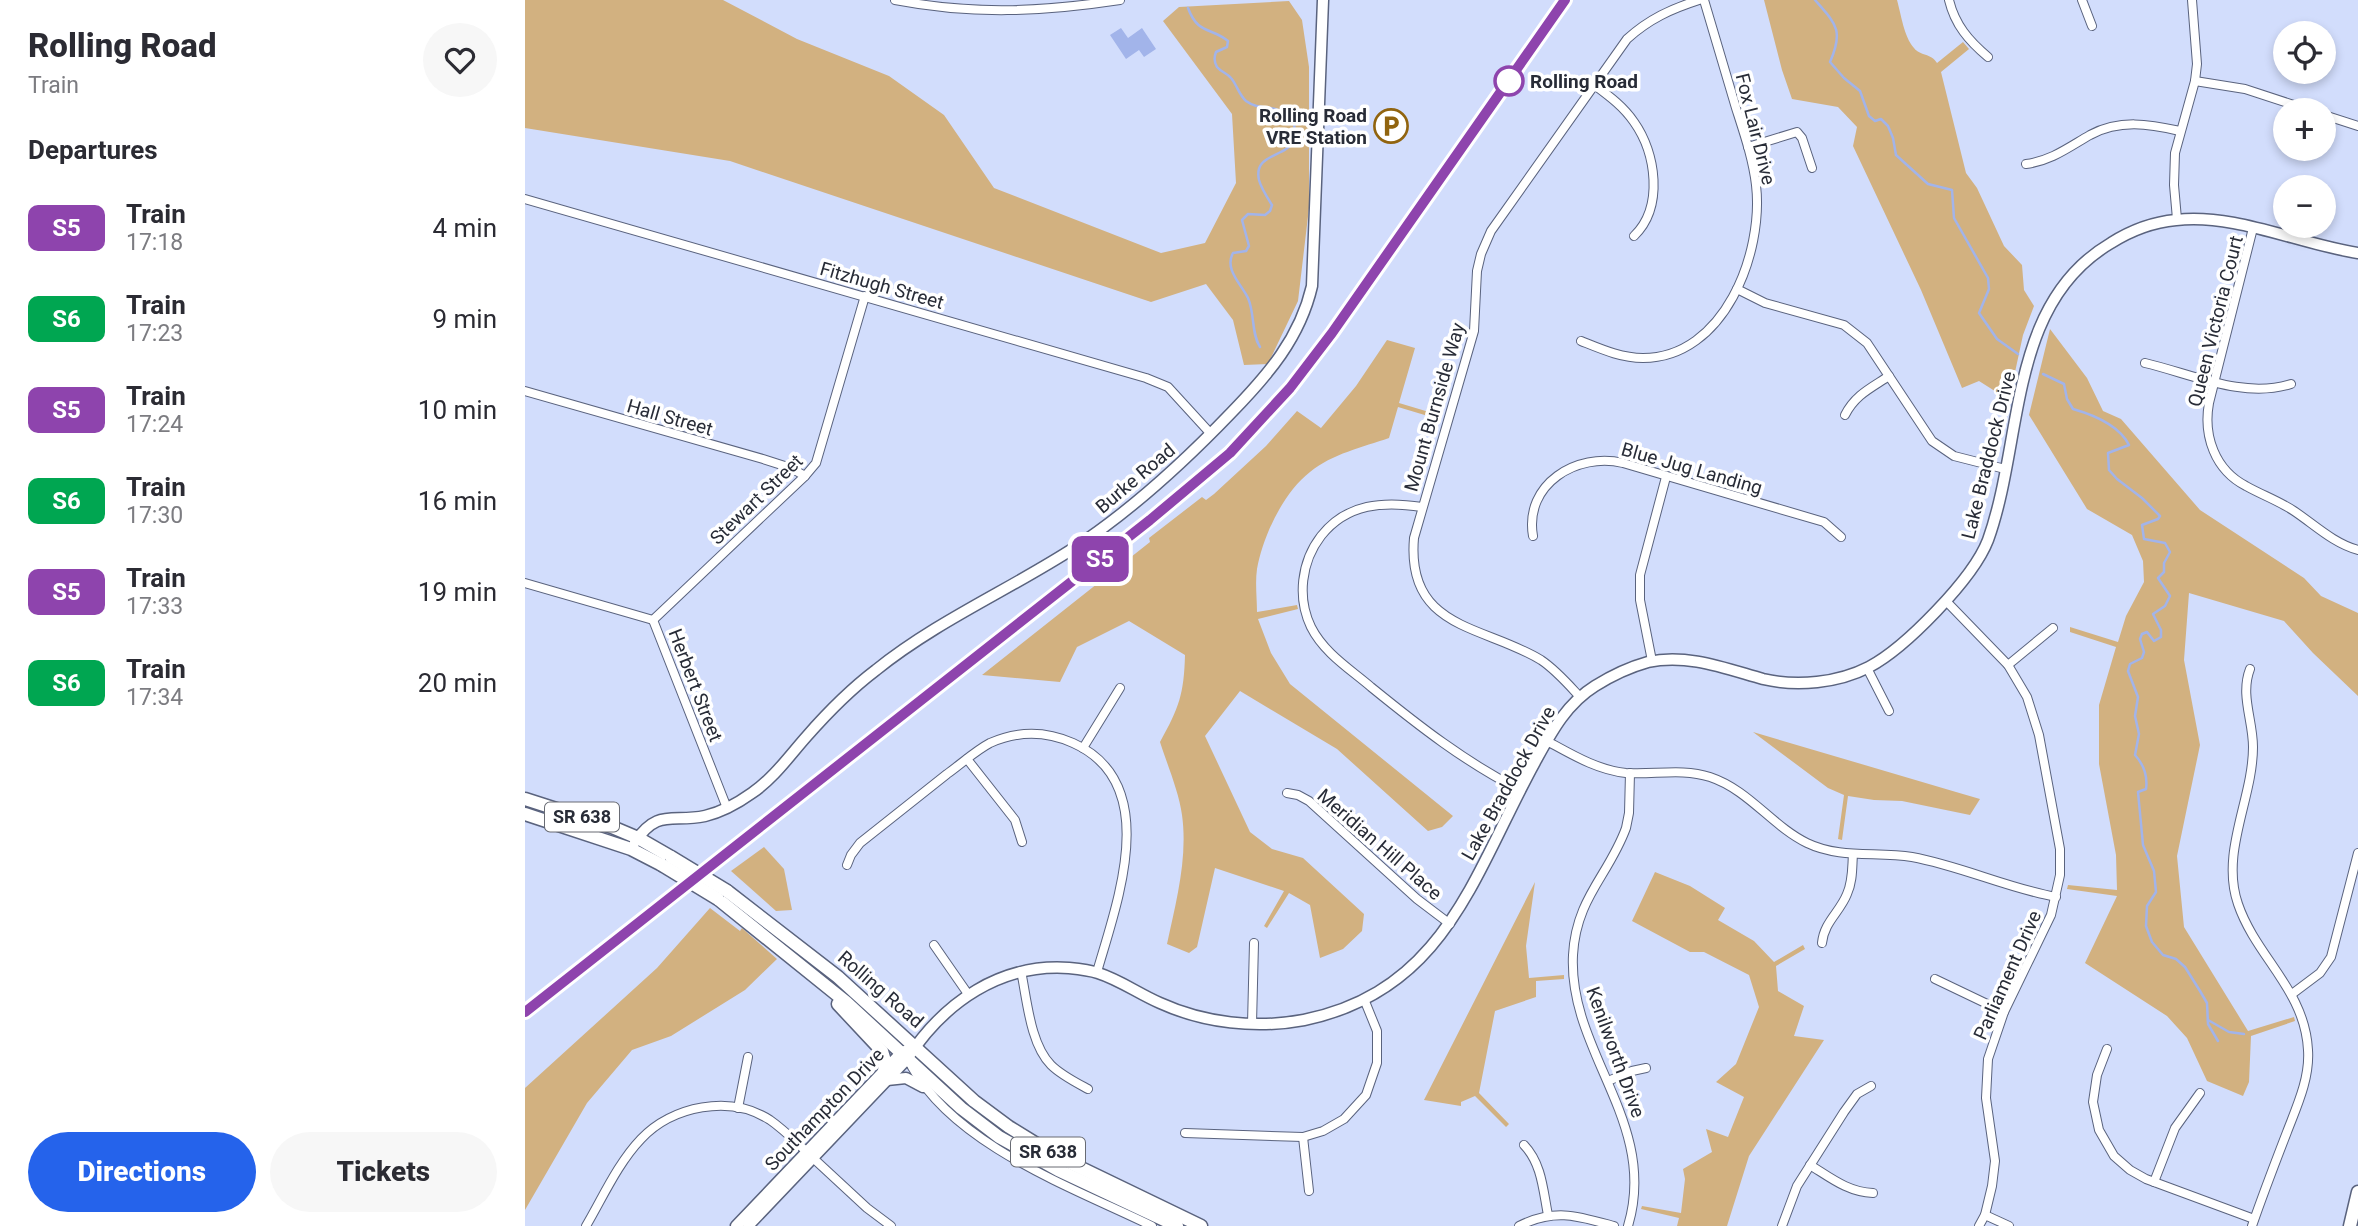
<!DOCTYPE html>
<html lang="en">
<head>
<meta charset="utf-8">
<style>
  :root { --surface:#fff; --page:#f7f7f7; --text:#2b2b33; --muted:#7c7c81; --accent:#2563eb }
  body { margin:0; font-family:Roboto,sans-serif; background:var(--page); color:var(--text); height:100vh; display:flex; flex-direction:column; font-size:26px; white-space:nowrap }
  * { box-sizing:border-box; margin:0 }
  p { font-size:23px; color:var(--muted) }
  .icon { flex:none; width:38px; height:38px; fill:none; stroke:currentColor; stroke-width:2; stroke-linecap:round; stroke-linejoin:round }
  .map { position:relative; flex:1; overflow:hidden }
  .details { display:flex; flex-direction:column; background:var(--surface); width:525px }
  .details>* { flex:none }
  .badge { padding:0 14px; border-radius:10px; font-size:24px; line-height:46px }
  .fabs { position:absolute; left:1748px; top:21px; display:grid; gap:14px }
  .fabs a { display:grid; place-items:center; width:63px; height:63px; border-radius:50%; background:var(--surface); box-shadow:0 4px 10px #0003; font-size:35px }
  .map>.badge { position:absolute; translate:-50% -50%; box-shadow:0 0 0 4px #fff }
  h2 { padding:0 28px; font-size:26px; line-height:63px }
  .round { display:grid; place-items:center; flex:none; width:74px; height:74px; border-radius:37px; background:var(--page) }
  .head { display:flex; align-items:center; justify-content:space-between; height:119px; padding:0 28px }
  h1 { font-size:33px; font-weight:800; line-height:52px }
  .action { display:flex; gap:14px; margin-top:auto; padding:14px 28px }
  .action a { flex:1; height:80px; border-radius:42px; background:var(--accent); color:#fff; font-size:28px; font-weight:800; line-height:80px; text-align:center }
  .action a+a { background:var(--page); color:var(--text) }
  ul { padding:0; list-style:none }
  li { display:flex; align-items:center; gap:21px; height:91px; padding:0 28px }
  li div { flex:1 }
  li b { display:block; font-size:26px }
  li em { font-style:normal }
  li .badge { min-width:77px; font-weight:700; text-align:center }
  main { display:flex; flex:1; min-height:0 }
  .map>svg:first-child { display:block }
  .green { fill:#d2b180 }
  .water { fill:#a2b4ea }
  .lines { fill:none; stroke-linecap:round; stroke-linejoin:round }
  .stream { stroke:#a2b4ea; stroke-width:2.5 }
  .street-casing { stroke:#5a637e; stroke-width:10 }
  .secondary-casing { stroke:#5a637e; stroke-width:13 }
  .primary-casing { stroke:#5a637e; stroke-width:15 }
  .street { stroke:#fff; stroke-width:8 }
  .secondary { stroke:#fff; stroke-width:10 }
  .primary { stroke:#fff; stroke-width:12 }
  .rail-casing { stroke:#3a3e4b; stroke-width:5 }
  .rail { stroke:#fff; stroke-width:2.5; stroke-dasharray:8; stroke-linecap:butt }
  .primary-bridge-casing { stroke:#5a637e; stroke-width:15; stroke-linecap:butt }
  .primary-bridge { stroke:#fff; stroke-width:12 }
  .line-casing { stroke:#fff; stroke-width:16 }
  .line { stroke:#8e44ad; stroke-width:10 }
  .stop-dot { fill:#fff; stroke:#8e44ad; stroke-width:3.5 }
  .labels { text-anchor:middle; stroke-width:7; stroke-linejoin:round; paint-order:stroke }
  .shield { fill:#fff; stroke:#686b73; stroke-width:2 }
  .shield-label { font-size:18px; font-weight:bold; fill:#282c37 }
  .stop-label { font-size:19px; font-weight:bold; fill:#282c37; stroke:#fff; text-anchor:start }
  .poi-label { font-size:19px; font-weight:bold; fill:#282c37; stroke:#fff; text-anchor:end }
  .street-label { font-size:19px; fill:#282c37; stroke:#fff }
</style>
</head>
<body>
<main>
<section class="details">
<div class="head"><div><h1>Rolling Road</h1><p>Train</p></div><a class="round"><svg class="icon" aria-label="heart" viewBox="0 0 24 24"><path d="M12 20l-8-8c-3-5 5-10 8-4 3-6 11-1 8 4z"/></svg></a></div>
<h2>Departures</h2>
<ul>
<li><span class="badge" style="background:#8e44ad;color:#fff">S5</span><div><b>Train</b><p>17:18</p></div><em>4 min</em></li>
<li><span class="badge" style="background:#00a651;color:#fff">S6</span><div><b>Train</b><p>17:23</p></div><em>9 min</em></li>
<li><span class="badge" style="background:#8e44ad;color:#fff">S5</span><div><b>Train</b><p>17:24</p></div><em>10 min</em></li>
<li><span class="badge" style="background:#00a651;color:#fff">S6</span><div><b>Train</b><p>17:30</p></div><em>16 min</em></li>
<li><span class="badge" style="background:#8e44ad;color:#fff">S5</span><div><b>Train</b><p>17:33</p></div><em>19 min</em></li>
<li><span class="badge" style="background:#00a651;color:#fff">S6</span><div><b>Train</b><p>17:34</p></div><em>20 min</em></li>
</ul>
<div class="action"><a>Directions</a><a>Tickets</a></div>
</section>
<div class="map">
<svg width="1833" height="1226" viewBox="0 0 1833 1226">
  <rect width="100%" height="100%" fill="#d2ddfc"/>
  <!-- green -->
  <g class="green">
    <polygon points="0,0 198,0 272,39 364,76 419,115 469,188 636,253 680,243 711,183 707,114 638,21 654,7 764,1 777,20 784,67 784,208 773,301 743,364 719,365 708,320 681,284 626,302 205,161 0,128"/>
    <path d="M1239 0H1372C1376 14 1379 37 1389 48 1395 56 1406 53 1412 63L1438 42 1444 49 1416 72 1441 173 1452 188 1479 246 1497 265 1499 290 1509 306 1498 335 1484 400 1454 381 1437 388 1396 290 1328 146 1332 127 1313 107 1267 99 1257 70Z"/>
    <polygon points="1525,329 1562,378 1578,411 1596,419 1675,510 1779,578 1796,596 1833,613 1833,696 1788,653 1759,621 1664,593 1659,660 1675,745 1652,856 1659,927 1723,1031 1769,1017 1770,1021 1726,1036 1724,1082 1718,1096 1682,1081 1662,1038 1642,1016 1560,963 1592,896 1542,889 1543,885 1592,890 1591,855 1574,764 1574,705 1591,647 1545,632 1545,627 1593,642 1601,616 1619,582 1618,561 1607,535 1562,509 1504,415"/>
    <path d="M862 340 890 348 874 403 914 415 913 419 873 407 864 438C838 447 807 454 785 472 758 493 738 536 732 569 730 583 732 598 732 612L772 605 773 609 733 619 746 653 765 684 928 816 917 827 903 831 812 749 715 691 680 736 725 832 747 849 778 858 839 914 837 931 818 949 795 958 785 905 764 893 742 928 739 926 759 891 690 868 672 947 664 953 642 944C651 902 663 858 657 815 654 792 642 764 635 742 654 708 659 694 660 655L604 621 552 647 535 682 457 675 625 542 624 538 677 497 681 500 689 494 741 446 772 411 796 428 831 386Z"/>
    <polygon points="1228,732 1431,792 1455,799 1445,815 1377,801 1349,800 1323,796 1317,840 1313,839 1319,795 1303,788"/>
    <polygon points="239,847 259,869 267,910 251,911 206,871"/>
    <polygon points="1130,872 1165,886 1200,908 1193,920 1229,941 1249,962 1278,945 1280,949 1251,966 1253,991 1279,1006 1269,1036 1299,1040 1224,1156 1202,1226 1152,1226 1154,1218 1116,1209 1117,1206 1156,1213 1160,1179 1158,1169 1187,1152 1181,1129 1203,1137 1219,1097 1191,1082 1211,1064 1234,1007 1224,975 1179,952 1165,952 1107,921"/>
    <polygon points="1010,882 1001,946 1004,978 1039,975 1039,979 1011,981 1011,997 970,1011 954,1093 984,1124 981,1127 950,1096 936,1102 936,1106 899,1100"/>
    <polygon points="185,908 215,931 217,928 252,959 220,990 146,1036 107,1050 62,1103 0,1210 0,1088 132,968"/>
  </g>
  <!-- water -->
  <polygon class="water" points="596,28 603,38 617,28 631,49 619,57 614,50 601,59 585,35"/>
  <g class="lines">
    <!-- stream -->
    <g class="stream">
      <path d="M1290 0C1311 24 1319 30 1305 62L1319 78 1335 91 1344 116 1350 121 1356 119 1363 126 1368 138 1371 155 1403 184 1427 190 1429 218 1463 278 1464 289 1454 313 1472 339 1493 354"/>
      <path d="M663 8C673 35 686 27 703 41L702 47 691 52C689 57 689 62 692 67 696 72 702 73 706 78 712 85 714 95 721 101 739 114 751 99 769 124 770 130 770 136 768 141 761 158 728 153 734 180 736 188 742 197 747 205L745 211 740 215 723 214 717 220 724 246 721 251 708 253C699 269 716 284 723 298 730 314 726 333 735 347"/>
      <path d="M1518 374 1539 384 1542 399 1548 409C1569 415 1594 425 1604 445L1583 453 1584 470 1592 479 1617 498 1635 516 1633 519 1617 525 1619 539 1640 543 1645 552 1639 563V572L1633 578 1645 596 1640 606 1628 614 1636 630V637L1629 641 1622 632 1617 634 1615 639 1619 652 1617 658 1605 664 1603 671 1613 697 1610 716 1614 734 1610 755C1619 765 1623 775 1621 789L1613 792 1618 845 1629 871 1631 892 1622 906 1621 926 1627 942 1638 955 1651 959 1660 967 1675 991 1682 1003 1683 1024 1693 1041"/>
      <polyline points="1683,1020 1704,1032 1719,1034"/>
    </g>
    <!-- street casing -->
    <g class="street-casing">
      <g id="street">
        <path d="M370 0C448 15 516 12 595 0"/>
        <path d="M1424 0C1430 25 1444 41 1463 57"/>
        <polyline points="1557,0 1567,26"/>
        <polyline points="1670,81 1720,89 1784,110"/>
        <path d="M1068 84C1084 96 1098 106 1109 122 1131 153 1139 207 1109 236"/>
        <polyline points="1799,115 1833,126"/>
        <polyline points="1223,147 1272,132 1277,138 1287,168"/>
        <path d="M1501 164C1526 161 1544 147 1565 135 1595 119 1624 124 1655 131"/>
        <polyline points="0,199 621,378 643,387 686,434"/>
        <polyline points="1652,219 1649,185 1650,153 1670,81 1672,64 1667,0"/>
        <path d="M1728 228 1684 403C1678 436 1690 470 1721 486 1737 495 1754 501 1769 511 1790 525 1808 543 1833 550"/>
        <polyline points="1212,289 1240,303 1319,325 1342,343 1407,441 1429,456 1480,469"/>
        <path d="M1056 341C1076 349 1096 358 1118 358 1199 358 1239 253 1231 185 1228 159 1219 133 1211 108 1200 72 1190 36 1179 0"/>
        <path d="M1620 363C1667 374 1718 399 1766 384"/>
        <polyline points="0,391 238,459 266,468 280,476"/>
        <path d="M1320 415C1330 395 1346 388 1364 376"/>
        <path d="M897 507C859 501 822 503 796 536 776 562 772 598 786 627 799 653 825 669 846 687 894 726 940 762 995 790"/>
        <path d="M1008 536C999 484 1052 452 1098 463L1299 522 1316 537"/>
        <polyline points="0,583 128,620"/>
        <polyline points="1421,601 1483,665 1502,697 1514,735 1535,849 1535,875 1526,915 1479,1012 1463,1059 1461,1098 1470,1161 1467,1186 1460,1215 1454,1226"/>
        <polyline points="128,620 280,476 291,463 340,296"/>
        <polyline points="128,620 202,808"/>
        <polyline points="1127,661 1115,600 1115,575 1141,477"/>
        <polyline points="1483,665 1528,628"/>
        <polyline points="1342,668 1364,711"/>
        <path d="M1725 669C1715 695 1728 720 1728 747 1728 799 1695 852 1713 904 1731 957 1780 990 1783 1050 1785 1078 1772 1106 1762 1132 1750 1163 1738 1194 1727 1226"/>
        <path d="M1055 697C1043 684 1031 670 1016 660 959 625 881 630 889 538L949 331 952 271 956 254 966 231 1102 39C1124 19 1146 9 1174 0"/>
        <path d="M1022 741C1046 754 1072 770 1101 773 1129 775 1157 768 1185 777 1224 790 1247 826 1282 843 1315 859 1352 851 1387 857 1436 866 1482 888 1531 897"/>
        <polyline points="558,748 595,688"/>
        <polyline points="442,759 490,820 497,842"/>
        <polyline points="762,793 773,795 784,801 892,899 925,924"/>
        <path d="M322 865 326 855 335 843C364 820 393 797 422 774 436 764 450 751 465 743 492 731 521 731 548 743 638 783 592 902 572 972"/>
        <path d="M1297 943C1299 922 1315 912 1322 894 1328 881 1327 867 1328 854"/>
        <polyline points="409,945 443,994"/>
        <path d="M496 971C502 999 505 1044 526 1065 536 1075 550 1082 563 1089"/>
        <polyline points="1410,979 1479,1012"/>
        <polyline points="1767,994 1795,973 1806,957 1833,853"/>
        <polyline points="727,1024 729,943"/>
        <polyline points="1582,1049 1572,1075 1568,1102 1574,1130 1589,1156 1605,1170 1621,1179 1729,1219"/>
        <path d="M387 1067C431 1146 549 1188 627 1226"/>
        <polyline points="1083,1081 1107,1071 1121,1068"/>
        <polyline points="213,1108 223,1057"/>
        <polyline points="660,1133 778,1137 798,1131 819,1119 841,1095 852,1063 852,1031 839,999"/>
        <polyline points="778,1137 784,1191"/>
        <path d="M999 1145C1017 1164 1018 1190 1023 1215"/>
        <polyline points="288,1158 342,1208 366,1226"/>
        <path d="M1285 1165C1306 1178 1323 1192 1348 1193"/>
        <polyline points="1629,1182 1650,1128 1675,1093"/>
        <polyline points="1460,1215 1484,1226"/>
        <path d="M61 1226C78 1197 93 1163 116 1139 147 1106 205 1094 245 1120 258 1129 270 1141 282 1152"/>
        <path d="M994 1226C1030 1208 1053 1216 1089 1226"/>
        <path d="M1103 1226C1134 1123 1043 1052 1048 955 1051 898 1084 875 1101 828L1104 813 1105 773"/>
        <polyline points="1257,1226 1272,1186 1319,1112 1332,1094 1346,1086"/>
      </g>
    </g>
    <!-- secondary casing -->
    <g class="secondary-casing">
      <g id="secondary">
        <path d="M110 842C133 808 147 823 180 816 197 812 213 803 227 793 249 778 265 755 282 736 303 712 326 689 351 670 412 621 484 590 549 548 607 510 658 463 706 413 743 375 775 338 787 286L798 0"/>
        <polyline points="362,1080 381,1078 398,1087"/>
        <polyline points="211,1226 376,1053 382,1050"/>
        <path d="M223 1226 382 1059C419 1002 476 963 544 968 554 969 564 970 573 973 595 980 614 994 635 1003 679 1023 731 1029 779 1020 921 991 949 873 1010 762 1026 733 1041 704 1070 686 1086 676 1105 667 1123 662 1162 653 1202 669 1238 679 1272 687 1313 683 1344 667 1380 648 1448 579 1463 540 1499 440 1482 304 1586 243 1605 231 1629 222 1651 220 1710 213 1774 244 1833 253"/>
      </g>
    </g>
    <!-- primary casing -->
    <g class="primary-casing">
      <g id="primary">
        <polyline points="0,799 87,827 113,838 146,857"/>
        <polyline points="0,814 106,849 137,865"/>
        <polyline points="202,891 313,977 449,1101 484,1127 531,1156 676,1226"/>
        <polyline points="193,899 321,1002 436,1108 474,1137 533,1170 652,1226"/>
        <polyline points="313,1004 357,1051 360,1061 359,1072"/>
        <polyline points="1825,1226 1833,1192"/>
      </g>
    </g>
    <!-- street -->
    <use href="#street" class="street"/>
    <!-- secondary -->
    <use href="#secondary" class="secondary"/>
    <!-- primary -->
    <use href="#primary" class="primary"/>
    <!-- rail casing -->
    <g class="rail-casing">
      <polyline id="rail" points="0,1012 646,503 705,453 765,388 807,333 1040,0"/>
    </g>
    <!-- rail -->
    <use href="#rail" class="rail"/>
    <!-- primary-bridge casing -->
    <g class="primary-bridge-casing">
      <g id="primary-bridge">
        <polyline points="146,857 202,891"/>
        <polyline points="137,865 193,899"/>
      </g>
    </g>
    <!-- primary-bridge -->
    <use href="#primary-bridge" class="primary-bridge"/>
  </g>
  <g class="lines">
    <!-- line casing -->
    <g class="line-casing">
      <polyline id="line" points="0,1012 625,520 705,453 765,388 807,333 1040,0"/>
    </g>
    <!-- line -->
    <use href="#line" class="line"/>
  </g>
  <!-- icons -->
  <defs>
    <g id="parking-ring" transform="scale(1.75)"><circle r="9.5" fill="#fff" stroke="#91640f" stroke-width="1.5"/><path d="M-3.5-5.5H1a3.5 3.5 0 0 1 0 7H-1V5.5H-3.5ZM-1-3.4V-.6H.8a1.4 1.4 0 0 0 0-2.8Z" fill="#91640f"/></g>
  </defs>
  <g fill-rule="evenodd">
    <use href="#parking-ring" x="866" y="126"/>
  </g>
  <!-- markers -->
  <circle class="stop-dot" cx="984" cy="81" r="14"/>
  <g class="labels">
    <!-- shield labels -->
    <g class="shield">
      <rect x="20" y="802.5" width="74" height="29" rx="5"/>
      <rect x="486" y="1137.5" width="74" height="29" rx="5"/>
    </g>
    <g class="shield-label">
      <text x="57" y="823">SR 638</text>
      <text x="523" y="1158">SR 638</text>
    </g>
    <!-- stop labels -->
    <g class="stop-label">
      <text x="1005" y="88">Rolling Road</text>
    </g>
    <!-- poi labels -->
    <g class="poi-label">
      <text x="842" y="122">Rolling Road<tspan x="842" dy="22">VRE Station</tspan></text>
    </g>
    <!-- street labels -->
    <g class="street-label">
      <text transform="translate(1231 129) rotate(76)" y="7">Fox Lair Drive</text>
      <text transform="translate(357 285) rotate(16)" y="7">Fitzhugh Street</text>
      <text transform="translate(1690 321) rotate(-76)" y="7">Queen Victoria Court</text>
      <text transform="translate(909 407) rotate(-74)" y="7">Mount Burnside Way</text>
      <text transform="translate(145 417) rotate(16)" y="7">Hall Street</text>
      <text transform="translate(1463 455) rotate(-76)" y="7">Lake Braddock Drive</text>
      <text transform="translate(1167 468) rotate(16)" y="7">Blue Jug Landing</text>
      <text transform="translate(610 478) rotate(-40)" y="7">Burke Road</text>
      <text transform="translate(231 499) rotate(-44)" y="7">Stewart Street</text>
      <text transform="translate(171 685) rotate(69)" y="7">Herbert Street</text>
      <text transform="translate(983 783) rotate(-61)" y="7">Lake Braddock Drive</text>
      <text transform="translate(855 844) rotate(41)" y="7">Meridian Hill Place</text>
      <text transform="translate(1482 975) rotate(-66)" y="7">Parliament Drive</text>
      <text transform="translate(356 989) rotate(41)" y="7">Rolling Road</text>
      <text transform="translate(1091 1052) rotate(70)" y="7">Kenilworth Drive</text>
      <text transform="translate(299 1109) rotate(-46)" y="7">Southampton Drive</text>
    </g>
  </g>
</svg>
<div class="fabs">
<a><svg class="icon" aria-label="locate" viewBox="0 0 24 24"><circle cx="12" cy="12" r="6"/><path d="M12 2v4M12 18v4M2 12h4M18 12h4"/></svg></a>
<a>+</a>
<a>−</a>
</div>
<b class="badge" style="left:575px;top:559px;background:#8e44ad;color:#fff">S5</b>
</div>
</main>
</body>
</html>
